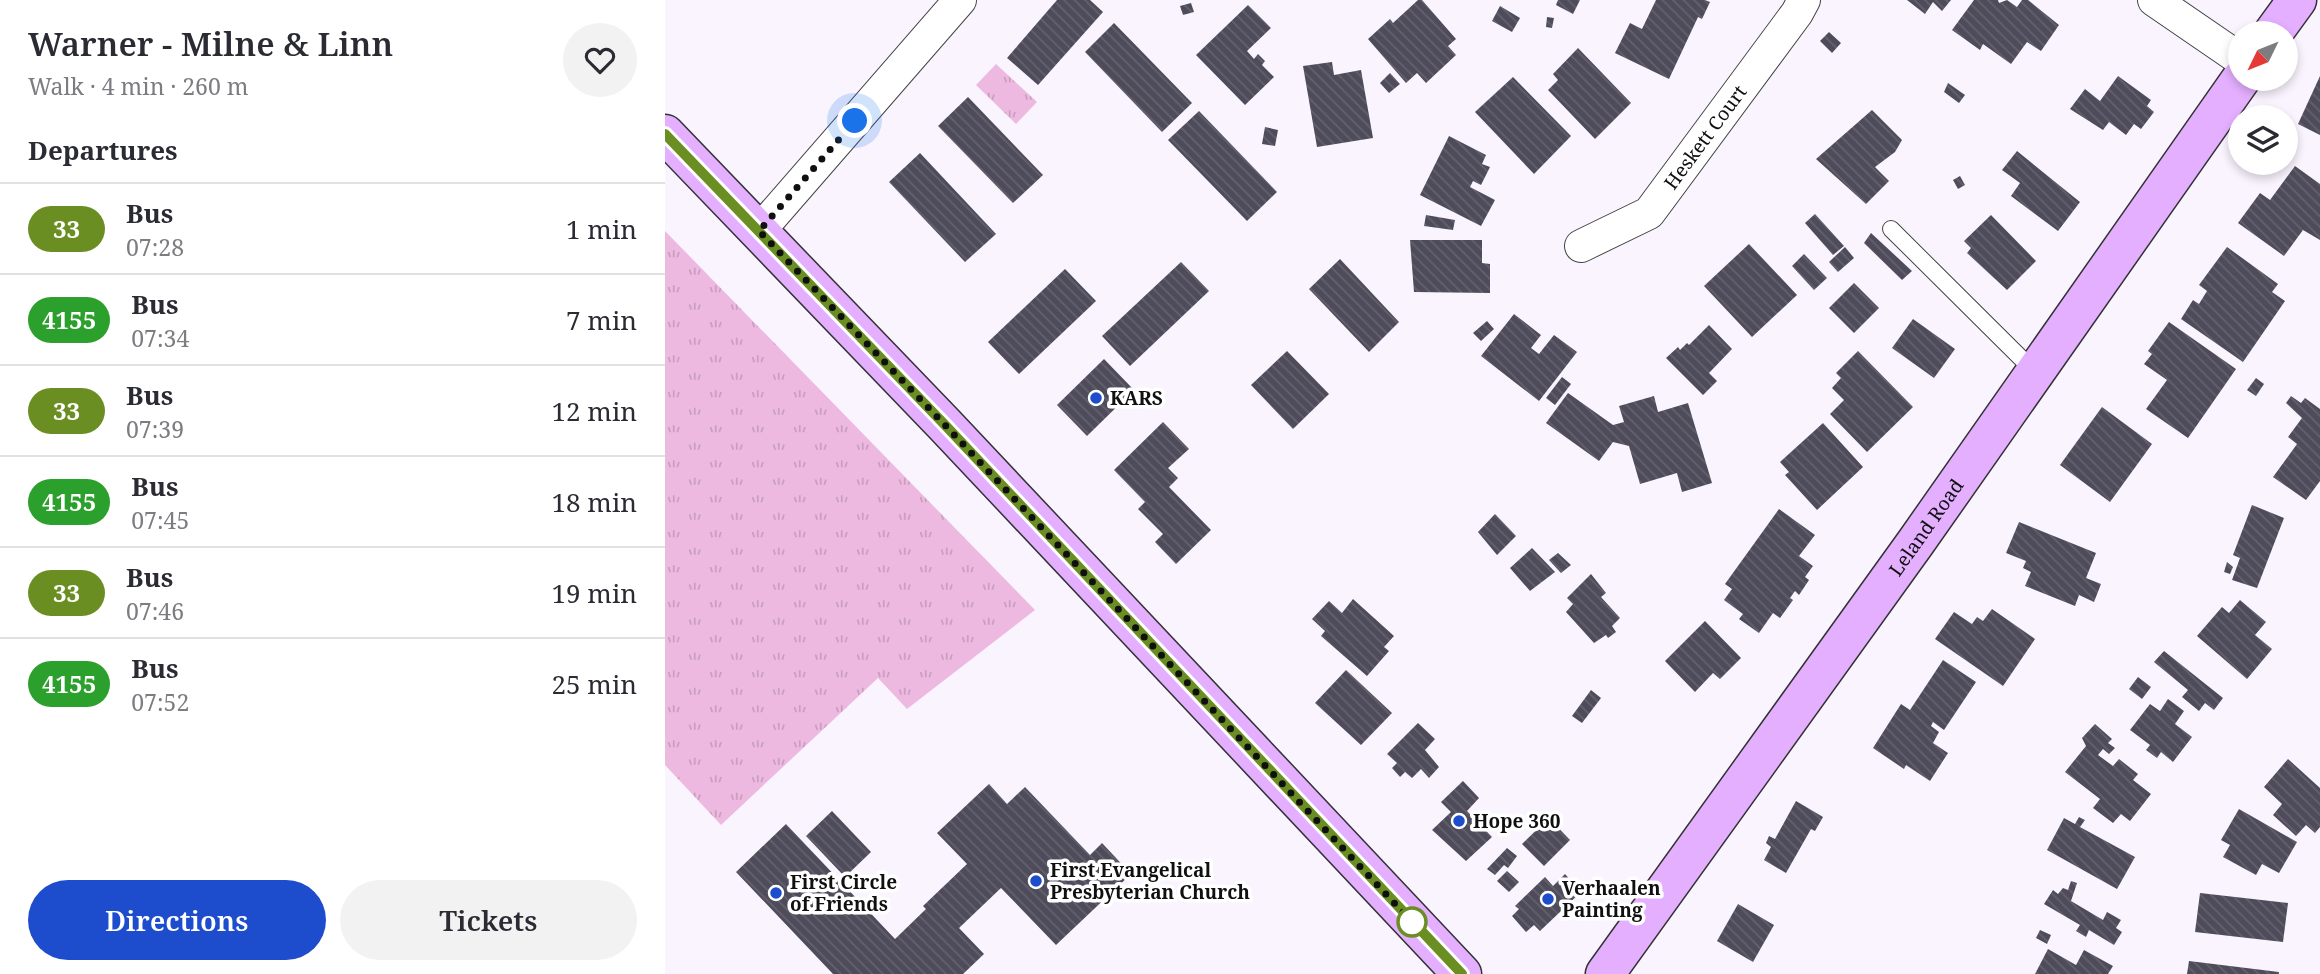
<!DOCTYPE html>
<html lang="en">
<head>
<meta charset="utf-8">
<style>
  :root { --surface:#fff; --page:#f2f2f3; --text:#2b2b33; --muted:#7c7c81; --line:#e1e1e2; --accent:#1d4ccc }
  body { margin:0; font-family:"Noto Serif",serif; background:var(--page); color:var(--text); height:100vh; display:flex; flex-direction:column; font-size:26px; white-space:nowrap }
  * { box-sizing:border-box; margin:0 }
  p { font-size:23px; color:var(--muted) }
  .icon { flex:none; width:38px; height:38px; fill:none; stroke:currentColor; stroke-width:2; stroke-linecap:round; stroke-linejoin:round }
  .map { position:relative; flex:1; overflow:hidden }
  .drawer { display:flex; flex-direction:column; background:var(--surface); width:665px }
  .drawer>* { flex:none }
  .badge { padding:0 14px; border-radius:23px; font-size:24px; line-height:46px }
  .needle { width:46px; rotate:227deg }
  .controls { position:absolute; left:1563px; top:21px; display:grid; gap:14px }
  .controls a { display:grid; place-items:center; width:70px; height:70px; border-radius:50%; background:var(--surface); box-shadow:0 4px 10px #0003; font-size:35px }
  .you { position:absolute; width:35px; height:35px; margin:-18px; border:5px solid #fff; border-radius:50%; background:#1a73e8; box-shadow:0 0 0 10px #1a73e833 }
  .map>.badge { position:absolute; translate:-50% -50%; box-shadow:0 0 0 4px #fff }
  h2 { padding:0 28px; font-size:26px; line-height:63px }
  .round { display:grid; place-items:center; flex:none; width:74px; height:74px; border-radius:37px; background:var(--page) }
  .head { display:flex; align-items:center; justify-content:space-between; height:119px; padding:0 28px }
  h1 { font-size:33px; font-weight:600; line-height:52px }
  .primary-button { display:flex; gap:14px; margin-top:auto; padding:14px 28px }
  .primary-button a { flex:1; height:80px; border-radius:42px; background:var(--accent); color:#fff; font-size:28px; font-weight:600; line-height:80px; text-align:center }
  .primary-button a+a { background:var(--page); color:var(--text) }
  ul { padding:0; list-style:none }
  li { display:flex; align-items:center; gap:21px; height:91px; padding:0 28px; border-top:2px solid var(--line) }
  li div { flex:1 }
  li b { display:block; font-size:26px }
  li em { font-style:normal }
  li .badge { min-width:77px; font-weight:700; text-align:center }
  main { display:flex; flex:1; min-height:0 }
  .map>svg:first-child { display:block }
  .grass { fill:url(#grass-tufts) }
  .building { fill:url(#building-back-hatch) }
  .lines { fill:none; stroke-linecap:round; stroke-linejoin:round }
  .service-casing { stroke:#434343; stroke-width:18 }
  .minor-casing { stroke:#434343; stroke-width:34 }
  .secondary-casing { stroke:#323232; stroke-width:41 }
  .service { stroke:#fff; stroke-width:16 }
  .minor { stroke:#fff; stroke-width:32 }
  .secondary { stroke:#e4afff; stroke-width:38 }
  .line-casing { stroke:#fff; stroke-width:16 }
  .line { stroke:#6b8e23; stroke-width:10 }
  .walk { stroke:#101010; stroke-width:7; stroke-dasharray:0 12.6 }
  .poi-dot { fill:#1d4ccc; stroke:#fff; stroke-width:2.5 }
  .stop-dot { fill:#fff; stroke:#6b8e23; stroke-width:3.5 }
  .labels { text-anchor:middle; stroke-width:7; stroke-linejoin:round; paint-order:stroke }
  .street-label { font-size:19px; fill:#101010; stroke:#fff }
  .poi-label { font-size:19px; font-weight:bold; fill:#101010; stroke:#fff; text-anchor:start }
</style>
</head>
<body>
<main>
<section class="drawer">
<div class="head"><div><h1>Warner - Milne &amp; Linn</h1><p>Walk · 4 min · 260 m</p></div><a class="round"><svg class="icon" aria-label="heart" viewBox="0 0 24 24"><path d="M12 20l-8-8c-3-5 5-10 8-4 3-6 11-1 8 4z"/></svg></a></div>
<h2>Departures</h2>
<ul>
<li><span class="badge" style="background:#6b8e23;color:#fff">33</span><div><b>Bus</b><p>07:28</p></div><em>1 min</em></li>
<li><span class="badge" style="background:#2ca02c;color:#fff">4155</span><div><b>Bus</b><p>07:34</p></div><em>7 min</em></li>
<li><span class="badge" style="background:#6b8e23;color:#fff">33</span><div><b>Bus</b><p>07:39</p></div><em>12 min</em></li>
<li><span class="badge" style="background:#2ca02c;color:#fff">4155</span><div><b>Bus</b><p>07:45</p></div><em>18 min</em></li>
<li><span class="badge" style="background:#6b8e23;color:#fff">33</span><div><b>Bus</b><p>07:46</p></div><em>19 min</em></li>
<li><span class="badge" style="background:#2ca02c;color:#fff">4155</span><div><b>Bus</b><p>07:52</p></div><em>25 min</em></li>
</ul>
<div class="primary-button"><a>Directions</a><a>Tickets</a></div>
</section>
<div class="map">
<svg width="1655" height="974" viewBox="0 0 1655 974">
  <defs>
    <pattern id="grass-tufts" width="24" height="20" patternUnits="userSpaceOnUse" patternTransform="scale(1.75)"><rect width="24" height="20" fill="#edb9e0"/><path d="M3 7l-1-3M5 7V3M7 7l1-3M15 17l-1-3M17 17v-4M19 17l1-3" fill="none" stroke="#ca9ebf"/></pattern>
    <pattern id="building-back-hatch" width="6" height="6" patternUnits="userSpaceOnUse" patternTransform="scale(1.75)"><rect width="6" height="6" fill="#4e4c5a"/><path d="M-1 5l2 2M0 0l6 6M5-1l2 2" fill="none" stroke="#63616d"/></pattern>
  </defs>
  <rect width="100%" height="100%" fill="#faf4ff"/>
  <!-- grass -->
  <g class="grass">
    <polygon points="331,64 372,102 351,124 311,85"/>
    <polygon points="0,231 370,610 242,709 213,678 56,825 0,765"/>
  </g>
  <!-- building -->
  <g class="building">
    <polygon points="392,0 425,0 438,12 373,85 342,58"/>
    <polygon points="753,0 757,0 791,39 783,46 791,55 761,83 752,73 741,83 703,39 725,19 728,23"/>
    <polygon points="893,0 915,0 908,14 891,5"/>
    <polygon points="991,0 1040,0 1045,2 1037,19 1033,17 1004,79 950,53 965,23 977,29"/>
    <polygon points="1242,0 1286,0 1277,11 1268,2 1260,14"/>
    <polygon points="1309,0 1333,0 1334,3 1342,0 1352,7 1357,0 1363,0 1394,25 1376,51 1362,42 1346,64 1318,44 1315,50 1287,30"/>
    <polygon points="526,3 529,12 518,15 515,6"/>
    <polygon points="583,5 606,28 582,51 589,59 593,54 600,61 597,65 609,77 580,105 531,55"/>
    <polygon points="835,6 855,18 847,32 827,21"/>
    <polygon points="882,17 889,18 887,28 881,27"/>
    <polygon points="449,23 527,103 497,132 420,52"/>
    <polygon points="1164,32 1176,43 1167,53 1155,41"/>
    <polygon points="913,48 966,103 930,139 883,90 893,80 888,74"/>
    <polygon points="667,62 669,75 696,70 708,138 652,147 638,66"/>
    <polygon points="725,73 735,84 724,93 715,83"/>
    <polygon points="1453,76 1486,100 1482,106 1489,112 1476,129 1469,124 1461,135 1444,122 1438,130 1405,109 1420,89 1435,101"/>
    <polygon points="1655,76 1655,135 1633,124"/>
    <polygon points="848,77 906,136 869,174 810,112"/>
    <polygon points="1283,83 1300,95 1294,103 1279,92"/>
    <polygon points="303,97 378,175 348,203 273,126"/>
    <polygon points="1207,110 1237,140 1230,152 1210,167 1224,181 1201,204 1151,159"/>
    <polygon points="534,111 612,192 582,221 503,140"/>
    <polygon points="600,127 613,130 610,146 597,144"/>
    <polygon points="784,136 821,155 817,164 825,167 816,185 808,181 805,187 830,200 816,226 755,195"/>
    <polygon points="1352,151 1415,202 1393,231 1346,196 1355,183 1337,170"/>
    <polygon points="255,153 331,234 300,262 224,182"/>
    <polygon points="1630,166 1655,184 1655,240 1638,230 1619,256 1573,223 1595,193 1605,200"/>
    <polygon points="1295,176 1300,185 1293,189 1288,180"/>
    <polygon points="1150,214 1179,246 1168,255 1140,223"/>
    <polygon points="761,215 790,220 788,230 759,226"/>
    <polygon points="1326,215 1371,261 1342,290 1302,253 1306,248 1299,241"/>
    <polygon points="1206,233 1247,271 1237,280 1199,243"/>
    <polygon points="745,240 817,240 817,263 825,264 825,293 749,292"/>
    <polygon points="1084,244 1132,295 1087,337 1039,286"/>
    <polygon points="1180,247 1189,258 1173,272 1164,262"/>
    <polygon points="1562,247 1613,284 1607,292 1620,301 1578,362 1516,319 1528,300 1534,304 1542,291 1534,285"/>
    <polygon points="1139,254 1162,278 1149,290 1127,266"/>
    <polygon points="675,259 734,322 704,352 644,289"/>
    <polygon points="516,262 544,291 465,366 437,336"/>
    <polygon points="400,269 431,301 354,374 323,342"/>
    <polygon points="1189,283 1214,308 1189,333 1164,308"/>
    <polygon points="849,314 876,335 866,348 874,354 889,335 912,352 874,401 816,356"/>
    <polygon points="1248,319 1290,349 1269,378 1227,348"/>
    <polygon points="822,321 829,329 816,341 808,333"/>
    <polygon points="1504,322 1571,369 1523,438 1481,409 1502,380 1479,364 1487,354 1483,351"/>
    <polygon points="1044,325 1067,349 1044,373 1052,381 1038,395 1001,358 1013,347 1015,350 1022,343 1024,345"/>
    <polygon points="622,351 664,394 628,429 586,385"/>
    <polygon points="1193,351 1248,407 1202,452 1165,414 1179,400 1167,388 1176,378 1171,373"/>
    <polygon points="439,359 469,390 422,436 392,405"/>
    <polygon points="897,377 906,384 890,405 881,398"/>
    <polygon points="1591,378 1599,384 1591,396 1582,390"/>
    <polygon points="903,393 948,425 959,422 954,406 989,396 993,412 1023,403 1047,483 1017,492 1012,473 975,484 964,446 948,442 934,461 881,423"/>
    <polygon points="1626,396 1636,403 1640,398 1655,409 1655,481 1641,500 1608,477 1632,444 1623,437 1637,418 1621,403"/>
    <polygon points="1437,407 1487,444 1445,502 1395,465"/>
    <polygon points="498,422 524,449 503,468 513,478 504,487 546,530 511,564 490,542 498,534 473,509 480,502 449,470"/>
    <polygon points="1158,423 1198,467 1152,510 1120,475 1124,472 1115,462"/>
    <polygon points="1587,505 1619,518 1592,588 1567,580 1575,558 1568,555"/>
    <polygon points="1114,509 1150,535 1134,556 1148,566 1140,577 1144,580 1134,595 1130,591 1125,598 1128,600 1115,618 1108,613 1094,633 1074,619 1078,614 1059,600 1067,589 1060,584"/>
    <polygon points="830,514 851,536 832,555 813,532"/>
    <polygon points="1354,522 1431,553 1421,578 1436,584 1429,602 1414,595 1410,606 1360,586 1366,572 1358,568 1361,561 1341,553"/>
    <polygon points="867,548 890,572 865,591 845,568"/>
    <polygon points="893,553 906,565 896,573 884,560"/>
    <polygon points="1562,562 1568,567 1565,574 1559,572"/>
    <polygon points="926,574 941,593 936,597 955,618 947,626 951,632 943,638 941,635 929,643 901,612 908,604 902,598"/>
    <polygon points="688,599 729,636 719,647 724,651 702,676 656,636 660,631 647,619 664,601 677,613"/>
    <polygon points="1575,600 1601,622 1590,635 1607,649 1582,679 1532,636 1557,607 1564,613"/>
    <polygon points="1327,609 1370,639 1338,686 1270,639 1289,612 1307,624 1312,617 1318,621"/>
    <polygon points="1040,621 1076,658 1055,679 1048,673 1030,692 1000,661"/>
    <polygon points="1499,651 1558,698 1549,710 1540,703 1534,711 1517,697 1523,690 1489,662"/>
    <polygon points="1278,660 1311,682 1279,730 1268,722 1266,726 1274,732 1268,743 1283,753 1265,781 1241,765 1239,769 1208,748 1236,704 1245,710"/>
    <polygon points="681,670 727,713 696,745 650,703"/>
    <polygon points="1473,677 1486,687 1477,699 1464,689"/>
    <polygon points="926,690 936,698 917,723 907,716"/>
    <polygon points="1503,699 1519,711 1510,724 1527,737 1508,762 1496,752 1492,758 1481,750 1485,745 1465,730 1485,704 1495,711"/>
    <polygon points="753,723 770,739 760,750 774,767 764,778 756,769 747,778 740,772 735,777 727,768 732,763 722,754"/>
    <polygon points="1430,724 1447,739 1443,743 1450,748 1444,754 1438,749 1433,755 1448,766 1454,759 1473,774 1468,780 1486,794 1465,821 1456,814 1448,823 1428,808 1435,799 1400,772 1421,746 1417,738"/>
    <polygon points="1623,759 1655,788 1655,827 1650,833 1641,825 1631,836 1608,815 1617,804 1599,787"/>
    <polygon points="798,781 814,798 802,811 827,837 801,861 767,830 786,812 776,802"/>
    <polygon points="324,784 342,804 360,787 425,855 437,843 466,874 391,945 336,888 294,928 319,954 298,974 168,974 71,872 121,824 230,939 261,909 258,906 302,864 272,833"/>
    <polygon points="1131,801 1158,817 1150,831 1146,829 1121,873 1099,860 1106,847 1101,843 1104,836 1110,839"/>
    <polygon points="1574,809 1632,842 1614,873 1597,864 1591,875 1558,857 1565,845 1556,840"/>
    <polygon points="167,811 206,852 180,877 141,836"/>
    <polygon points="1414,817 1420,820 1415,827 1470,857 1452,889 1382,850 1399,818 1410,824"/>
    <polygon points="884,818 905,840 879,866 857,844"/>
    <polygon points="842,848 852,856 843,868 839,865 830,875 822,869"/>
    <polygon points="842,871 854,882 844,892 832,881"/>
    <polygon points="900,874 916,892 875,931 869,925 861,932 847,916 854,909 850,906 880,877 888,886"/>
    <polygon points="1406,881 1412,883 1406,901 1438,920 1442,912 1456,920 1451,928 1457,932 1449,945 1424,930 1421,937 1411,931 1415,925 1379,904 1388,890 1393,894 1398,888 1403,890"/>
    <polygon points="1535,893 1623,903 1618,942 1530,932"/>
    <polygon points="1073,904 1109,925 1088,962 1052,941"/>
    <polygon points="1375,930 1386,935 1382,944 1371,938"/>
    <polygon points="1383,949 1411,965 1419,950 1448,966 1443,974 1370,974"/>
    <polygon points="1524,961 1614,972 1614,974 1522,974"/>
  </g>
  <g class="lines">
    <!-- service casing -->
    <g class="service-casing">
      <polyline id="service" points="1226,229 1369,371"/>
    </g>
    <!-- minor casing -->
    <g class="minor-casing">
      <g id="minor">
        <polyline points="1489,0 1575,59"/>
        <polyline points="94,231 295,0"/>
        <path id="s1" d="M916 246 984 213 1132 13 1139 0"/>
      </g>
    </g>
    <!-- secondary casing -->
    <g class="secondary-casing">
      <g id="secondary">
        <polyline points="1608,33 1632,0"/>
        <polyline points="0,134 280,425 797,974"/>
        <path id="s2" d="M940 974 1251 542 1576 79"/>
      </g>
    </g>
    <!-- service -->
    <use href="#service" class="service"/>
    <!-- minor -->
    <use href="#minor" class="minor"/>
    <!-- secondary -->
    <use href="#secondary" class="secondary"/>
  </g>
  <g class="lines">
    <!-- line casing -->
    <g class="line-casing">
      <polyline id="line" points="0,134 280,425 797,974"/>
    </g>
    <!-- line -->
    <use href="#line" class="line"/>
    <!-- walk -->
    <polyline class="walk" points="190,121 94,231 280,425 750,925 747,922"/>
  </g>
  <!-- markers -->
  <g class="poi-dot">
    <circle cx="431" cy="398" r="7"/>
    <circle cx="794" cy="821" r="7"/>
    <circle cx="371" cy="881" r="7"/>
    <circle cx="111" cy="893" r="7"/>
    <circle cx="883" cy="899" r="7"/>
  </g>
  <circle class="stop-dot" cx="747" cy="922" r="14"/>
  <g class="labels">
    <!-- street labels -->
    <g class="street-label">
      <text dy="7" stroke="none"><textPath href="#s1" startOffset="170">Heskett Court</textPath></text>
      <text dy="7" stroke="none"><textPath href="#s2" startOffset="550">Leland Road</textPath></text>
    </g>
    <!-- poi labels -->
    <g class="poi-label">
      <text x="445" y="405">KARS</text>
      <text x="808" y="828">Hope 360</text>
      <text x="385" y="877">First Evangelical<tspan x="385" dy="22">Presbyterian Church</tspan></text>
      <text x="125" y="889">First Circle<tspan x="125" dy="22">of Friends</tspan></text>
      <text x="897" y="895">Verhaalen<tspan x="897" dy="22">Painting</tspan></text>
    </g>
  </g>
</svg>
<div class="controls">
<a><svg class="needle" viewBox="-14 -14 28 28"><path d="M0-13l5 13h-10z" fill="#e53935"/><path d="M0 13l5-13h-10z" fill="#7c7c81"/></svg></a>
<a><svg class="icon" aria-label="layers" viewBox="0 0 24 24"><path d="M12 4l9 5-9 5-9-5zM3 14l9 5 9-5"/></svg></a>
</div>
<div class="you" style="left:190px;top:121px"></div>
</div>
</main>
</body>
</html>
